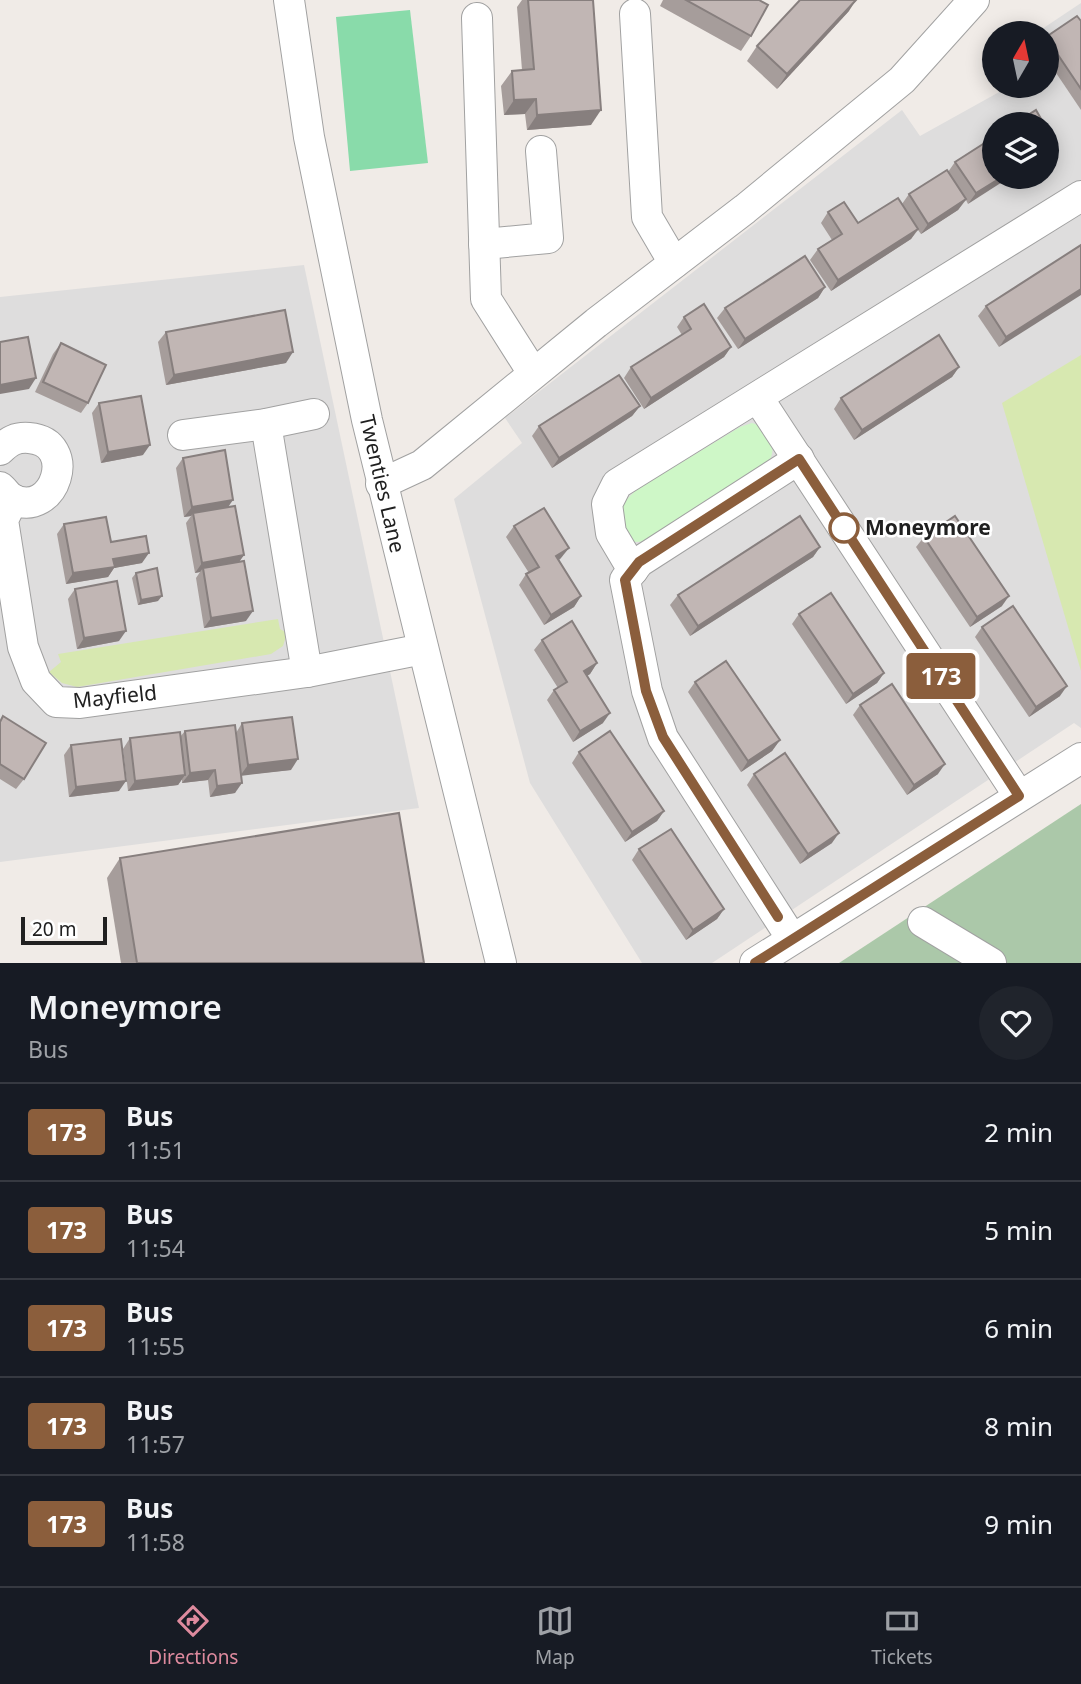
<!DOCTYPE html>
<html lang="en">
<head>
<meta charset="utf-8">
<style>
  :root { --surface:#171b24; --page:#20242c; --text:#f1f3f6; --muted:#9ea1a6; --line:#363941; --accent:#de8a9e }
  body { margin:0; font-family:"Noto Sans",sans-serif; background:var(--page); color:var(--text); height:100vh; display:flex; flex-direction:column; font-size:26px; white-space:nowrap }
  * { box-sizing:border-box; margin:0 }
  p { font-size:23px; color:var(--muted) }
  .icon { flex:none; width:38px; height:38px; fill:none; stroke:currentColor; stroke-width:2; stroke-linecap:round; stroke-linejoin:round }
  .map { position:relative; height:963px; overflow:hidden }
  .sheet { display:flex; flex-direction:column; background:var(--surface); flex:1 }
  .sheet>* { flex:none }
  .badge { padding:0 14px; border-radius:5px; font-size:24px; line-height:46px }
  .needle { width:46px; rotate:9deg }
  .fabs { position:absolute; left:982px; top:21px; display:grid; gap:14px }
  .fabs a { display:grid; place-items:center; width:77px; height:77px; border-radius:50%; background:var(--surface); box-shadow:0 4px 18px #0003; font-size:35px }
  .scale { position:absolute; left:21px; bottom:18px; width:86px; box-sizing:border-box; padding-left:7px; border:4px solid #202020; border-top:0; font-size:19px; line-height:24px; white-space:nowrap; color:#202020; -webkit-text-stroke:5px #fff; paint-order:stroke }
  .map>.badge { position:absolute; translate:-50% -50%; box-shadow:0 0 0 4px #fff }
  .round { display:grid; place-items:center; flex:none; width:74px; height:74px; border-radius:37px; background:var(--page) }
  .headline { display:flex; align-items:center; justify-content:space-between; height:119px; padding:0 28px }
  h1 { font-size:33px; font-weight:600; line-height:52px }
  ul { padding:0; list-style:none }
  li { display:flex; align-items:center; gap:21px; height:98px; padding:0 28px; border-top:2px solid var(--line) }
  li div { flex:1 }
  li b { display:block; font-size:26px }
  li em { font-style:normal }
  li .badge { min-width:77px; font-weight:700; text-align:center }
  .tab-bar { display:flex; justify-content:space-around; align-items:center; height:98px; border-top:2px solid var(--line); background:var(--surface); font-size:19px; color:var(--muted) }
  .tab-bar a { display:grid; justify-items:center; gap:4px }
  .tab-bar .active { color:var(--accent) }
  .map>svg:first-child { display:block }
  .residential { fill:#dedddd; fill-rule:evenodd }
  .grass { fill:#d7e8b0 }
  .cemetery { fill:#abc8a9 }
  .park { fill:#cef7c7 }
  .pitch { fill:#89dbaa }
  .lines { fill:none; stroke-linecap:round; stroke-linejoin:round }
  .minor-casing { stroke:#a1a1a1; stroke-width:32 }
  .minor { stroke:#fff; stroke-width:30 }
  .wall { fill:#a69d9b }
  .shaded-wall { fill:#877f7e }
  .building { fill:#c1b6b4; stroke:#877f7e; stroke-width:2 }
  .line-casing { stroke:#fff; stroke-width:16 }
  .line { stroke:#8b5e3c; stroke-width:10 }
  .stop-dot { fill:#fff; stroke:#8b5e3c; stroke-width:3.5 }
  .labels { text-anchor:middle; stroke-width:5; stroke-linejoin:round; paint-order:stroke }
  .street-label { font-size:21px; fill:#202020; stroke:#fff }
  .stop-label { font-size:21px; font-weight:bold; fill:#202020; stroke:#fff; text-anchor:start }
</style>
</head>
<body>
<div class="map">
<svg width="1081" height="963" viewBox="0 0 1081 963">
  <rect width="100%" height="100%" fill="#f0ebe7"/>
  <!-- residential -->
  <g class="residential">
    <path d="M1081 3V728L1074 723 712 963H642L530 783 454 499 522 443 505 418 902 110 920 136 1010 86H1046V33H1036ZM994 124H1046V177H994Z"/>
    <polygon points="304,265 419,808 0,862 0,297"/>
  </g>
  <!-- grass -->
  <g class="grass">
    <polygon points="1081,355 1081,671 1002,403"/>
    <polygon points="278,619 280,629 287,633 283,646 271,654 77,687 62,683 49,672 61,662 58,654"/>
  </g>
  <!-- cemetery -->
  <polygon class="cemetery" points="1081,804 1081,963 839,963"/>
  <!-- park -->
  <path class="park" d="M752 423 764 427C772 445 777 450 766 467L653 541 635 542 625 536 618 514 624 502 636 490 740 427Z"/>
  <!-- pitch -->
  <polygon class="pitch" points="410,10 428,163 350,171 336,17"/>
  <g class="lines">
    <!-- minor casing -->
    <g class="minor-casing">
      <g id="minor">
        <polyline points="289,0 309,137 367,420 501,963"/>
        <polyline points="635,14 647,217 674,263"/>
        <polyline points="477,18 486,299 533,373"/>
        <polyline points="484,244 548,238 541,151"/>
        <polyline points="758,398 1019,796"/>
        <polyline points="266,424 307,672"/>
        <polyline points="183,435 266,424 314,414"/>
        <path d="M0 450C9 441 16 437 29 438 80 442 55 520 12 499 8 497 4 490 0 487"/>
        <polyline points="381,484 422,465 596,323 745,209 902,80 974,0"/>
        <polyline points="13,499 3,520 23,647 36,681 56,702 80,703 307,672 423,649"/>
        <polyline points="633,570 611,533 607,504 617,484 1081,196"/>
        <polyline points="923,922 991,963"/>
        <polyline points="792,939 663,738 647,691 625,580 639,562 799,459"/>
        <polyline points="755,963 1081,758"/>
      </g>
    </g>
    <!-- minor -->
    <use href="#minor" class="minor"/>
  </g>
  <!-- wall -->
  <g class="wall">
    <polygon points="522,0 593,0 591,125 527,130 525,114 504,115 501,86 512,71 522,70 517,7"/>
    <polygon points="663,0 759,0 751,36 741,51 660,6"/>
    <polygon points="849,11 777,89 747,61 757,46"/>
    <polygon points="1081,21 1081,110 1046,58 1046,36"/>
    <polygon points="955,162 994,177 968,204 966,200 958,210 921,234 918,230 911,239 831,291 810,260 818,249 832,240 821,223 828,212 858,223 902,204 909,194 948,172"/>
    <polygon points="1081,245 999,347 978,316 986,306"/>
    <polygon points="825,287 818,298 738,349 717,318 725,308"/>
    <polygon points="684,317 731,347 724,357 644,409 624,378 631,367 682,335 677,327"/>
    <polygon points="166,332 286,363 166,385 158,342"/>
    <polygon points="61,343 88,403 81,413 35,392 53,354"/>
    <polygon points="959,367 952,377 854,440 834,409 841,398"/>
    <polygon points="99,403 143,455 101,463 92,413"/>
    <polygon points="640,406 632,416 552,468 532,436 539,426"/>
    <polygon points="183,458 228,507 244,555 239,562 246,621 204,628 196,578 200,572 195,573 186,523 191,516 184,517 176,468"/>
    <polygon points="64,524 111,542 142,563 114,568 108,577 66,584 57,534"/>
    <polygon points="514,526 561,558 559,560 581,596 574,607 544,625 519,585 526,574 529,573 506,537"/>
    <polygon points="924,537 1002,606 970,627 916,547"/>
    <polygon points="820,547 813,557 690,636 670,605 678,595"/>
    <polygon points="136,573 158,601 138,605 132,578"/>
    <polygon points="75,589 119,641 77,649 68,599"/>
    <polygon points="799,614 884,673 877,683 846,704 792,624"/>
    <polygon points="982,627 1060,696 1029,717 975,637"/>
    <polygon points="542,640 597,663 590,674 587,676 603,723 573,742 547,700 554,690 558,688 534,650"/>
    <polygon points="695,682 780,740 772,751 741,772 688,692"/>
    <polygon points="860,705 938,774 907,795 853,715"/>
    <polygon points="0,721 24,779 16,789 0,779"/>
    <polygon points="242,723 291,770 241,775 235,793 210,797 208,780 182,783 182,779 178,785 128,791 123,749 130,738 180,737 185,731 236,733"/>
    <polygon points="71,745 119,791 69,797 64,755"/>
    <polygon points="579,752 664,811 657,821 625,842 572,763"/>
    <polygon points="754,774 832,843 800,864 747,785"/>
    <polygon points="639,849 724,909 717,919 686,940 632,860"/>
    <polygon points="120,858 424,963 121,963 107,878"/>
  </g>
  <!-- shaded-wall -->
  <g class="shaded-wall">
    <polygon points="856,0 849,11 777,89 787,74"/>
    <polygon points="536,99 525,114 504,115 514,100"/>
    <polygon points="601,110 591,125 527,130 537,115"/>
    <polygon points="1056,142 1049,152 1046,154 1046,148"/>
    <polygon points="1002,177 1010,177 968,204 976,193"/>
    <polygon points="966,199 958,210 921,234 928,224"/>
    <polygon points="918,229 911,239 831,291 838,280"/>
    <polygon points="825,287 818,298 738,349 745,339"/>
    <polygon points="1081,289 1081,295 999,347 1006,337"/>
    <polygon points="731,347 724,357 644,409 651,398"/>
    <polygon points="293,352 286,363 166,385 174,375"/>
    <polygon points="959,367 952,377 854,440 862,430"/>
    <polygon points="36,378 29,389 0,394 0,385"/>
    <polygon points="640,406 632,416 552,468 559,458"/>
    <polygon points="150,445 143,455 101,463 108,452"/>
    <polygon points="233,500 226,510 193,513 191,516 184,517 192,507"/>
    <polygon points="820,547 813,557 690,636 698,626"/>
    <polygon points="569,548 561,558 549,566 556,556"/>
    <polygon points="149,553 142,563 114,568 108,577 66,584 73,573 113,559"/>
    <polygon points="244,555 236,566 203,568 200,572 195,573 202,563"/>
    <polygon points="162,596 158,601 138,605 141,600"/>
    <polygon points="581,596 574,607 544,625 551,615"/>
    <polygon points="1009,596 1002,606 970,627 977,617"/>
    <polygon points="253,611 246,621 204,628 211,618"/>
    <polygon points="126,631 119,641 77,649 84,638"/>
    <polygon points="597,663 590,674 577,682 584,671"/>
    <polygon points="884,673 877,683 846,704 853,694"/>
    <polygon points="1067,686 1060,696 1029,717 1036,707"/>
    <polygon points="610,713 603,723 573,742 580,731"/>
    <polygon points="780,740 772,751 741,772 748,761"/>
    <polygon points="298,759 291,770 240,776 248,765"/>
    <polygon points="945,764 938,774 907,795 914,785"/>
    <polygon points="215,770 208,780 182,783 190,773"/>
    <polygon points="185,775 178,785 128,791 135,781"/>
    <polygon points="126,781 119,791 69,797 76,787"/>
    <polygon points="242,783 235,793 210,797 217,786"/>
    <polygon points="664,811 657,821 625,842 632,832"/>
    <polygon points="839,833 832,843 800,864 808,854"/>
    <polygon points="724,909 717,919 686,940 693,930"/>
  </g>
  <!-- building -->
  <g class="building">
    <polygon points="528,0 593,0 601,110 537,115 536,99 514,100 512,71 534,69"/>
    <polygon points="686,0 759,0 768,5 751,36"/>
    <polygon points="800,0 856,0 787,74 757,46"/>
    <polygon points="1077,16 1081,21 1081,89 1046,37"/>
    <polygon points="1036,110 1044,124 1014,124"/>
    <polygon points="1046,127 1056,142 1046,148"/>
    <polygon points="994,137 994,177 1002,177 976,193 955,162"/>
    <polygon points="947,170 966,199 928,224 909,194"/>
    <polygon points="898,198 918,229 838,280 818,249 842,234 828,212 844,202 858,223"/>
    <polygon points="1081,245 1081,289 1006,337 986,306"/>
    <polygon points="805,256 825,287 745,339 725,308"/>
    <polygon points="704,304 731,347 651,398 631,367 691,329 684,317"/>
    <polygon points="285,310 293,352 174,375 166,332"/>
    <polygon points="939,335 959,367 862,430 841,398"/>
    <polygon points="28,337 36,378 0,385 0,342"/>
    <polygon points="61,343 106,365 88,403 43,382"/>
    <polygon points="619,375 640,406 559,458 539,426"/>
    <polygon points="141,396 150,445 108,452 99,403"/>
    <polygon points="225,450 233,500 192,507 183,458"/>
    <polygon points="235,506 244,555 202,563 193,513"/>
    <polygon points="544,508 569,548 556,556 581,596 551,615 526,574 539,567 514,526"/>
    <polygon points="800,516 820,547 698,626 678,595"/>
    <polygon points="955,516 1009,596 977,617 924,537"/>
    <polygon points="106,517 111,542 146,536 149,553 113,559 115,567 73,573 64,524"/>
    <polygon points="244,561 253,611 211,618 203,568"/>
    <polygon points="157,568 162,596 141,600 136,573"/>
    <polygon points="117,581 126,631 84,638 75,589"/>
    <polygon points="831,593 884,673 853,694 799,614"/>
    <polygon points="1013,606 1067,686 1036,707 982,627"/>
    <polygon points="572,621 597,663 584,671 610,713 580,731 554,690 567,682 542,640"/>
    <polygon points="726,661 780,740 748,761 695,682"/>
    <polygon points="892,684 945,764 914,785 860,705"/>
    <polygon points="3,716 46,743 24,779 0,764 0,722"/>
    <polygon points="292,717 298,759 248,765 242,723"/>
    <polygon points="235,725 242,783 217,786 215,770 190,773 185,731"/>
    <polygon points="610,731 664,811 632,832 579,752"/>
    <polygon points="180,732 185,775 135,781 130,738"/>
    <polygon points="121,739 126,781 76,787 71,745"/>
    <polygon points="785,753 839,833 808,854 754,774"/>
    <polygon points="399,813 424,963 137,963 120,858"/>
    <polygon points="671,829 724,909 693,930 639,849"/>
  </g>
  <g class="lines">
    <!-- line casing -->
    <g class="line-casing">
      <polyline id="line" points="755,963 1019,796 799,459 639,562 625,580 646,691 663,737 778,917"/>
    </g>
    <!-- line -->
    <use href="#line" class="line"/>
  </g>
  <!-- markers -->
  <circle class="stop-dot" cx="844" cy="528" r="14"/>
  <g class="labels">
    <!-- street labels -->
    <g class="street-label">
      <text transform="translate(382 484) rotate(77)" y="7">Twenties Lane</text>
      <text transform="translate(115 697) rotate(-6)" y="7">Mayfield</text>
    </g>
    <!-- stop labels -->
    <g class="stop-label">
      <text x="865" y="535">Moneymore</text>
    </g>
  </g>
</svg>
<div class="fabs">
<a><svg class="needle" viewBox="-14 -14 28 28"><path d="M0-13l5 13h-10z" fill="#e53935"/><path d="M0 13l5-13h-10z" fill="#9ea1a6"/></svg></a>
<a><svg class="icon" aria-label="layers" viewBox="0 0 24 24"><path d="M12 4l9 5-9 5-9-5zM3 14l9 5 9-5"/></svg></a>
</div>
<div class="scale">20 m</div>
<b class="badge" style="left:941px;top:676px;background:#8b5e3c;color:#fff">173</b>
</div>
<section class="sheet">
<div class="headline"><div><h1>Moneymore</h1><p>Bus</p></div><a class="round"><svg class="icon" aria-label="heart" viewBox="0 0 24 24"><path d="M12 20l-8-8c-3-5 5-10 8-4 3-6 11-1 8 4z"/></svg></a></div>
<ul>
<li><span class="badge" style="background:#8b5e3c;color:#fff">173</span><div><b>Bus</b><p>11:51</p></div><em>2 min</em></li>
<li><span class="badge" style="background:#8b5e3c;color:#fff">173</span><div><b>Bus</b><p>11:54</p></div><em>5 min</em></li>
<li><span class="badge" style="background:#8b5e3c;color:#fff">173</span><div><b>Bus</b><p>11:55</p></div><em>6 min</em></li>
<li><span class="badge" style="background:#8b5e3c;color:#fff">173</span><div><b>Bus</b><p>11:57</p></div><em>8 min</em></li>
<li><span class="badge" style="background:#8b5e3c;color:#fff">173</span><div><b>Bus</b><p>11:58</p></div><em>9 min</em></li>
</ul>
</section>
<nav class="tab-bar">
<a class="active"><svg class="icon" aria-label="directions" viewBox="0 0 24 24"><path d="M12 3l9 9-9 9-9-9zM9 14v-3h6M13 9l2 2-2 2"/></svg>Directions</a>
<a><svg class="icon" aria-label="map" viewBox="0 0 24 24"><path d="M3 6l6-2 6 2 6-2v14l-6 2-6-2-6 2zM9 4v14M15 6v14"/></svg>Map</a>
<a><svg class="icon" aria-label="tickets" viewBox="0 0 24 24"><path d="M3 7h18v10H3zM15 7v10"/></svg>Tickets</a>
</nav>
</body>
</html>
